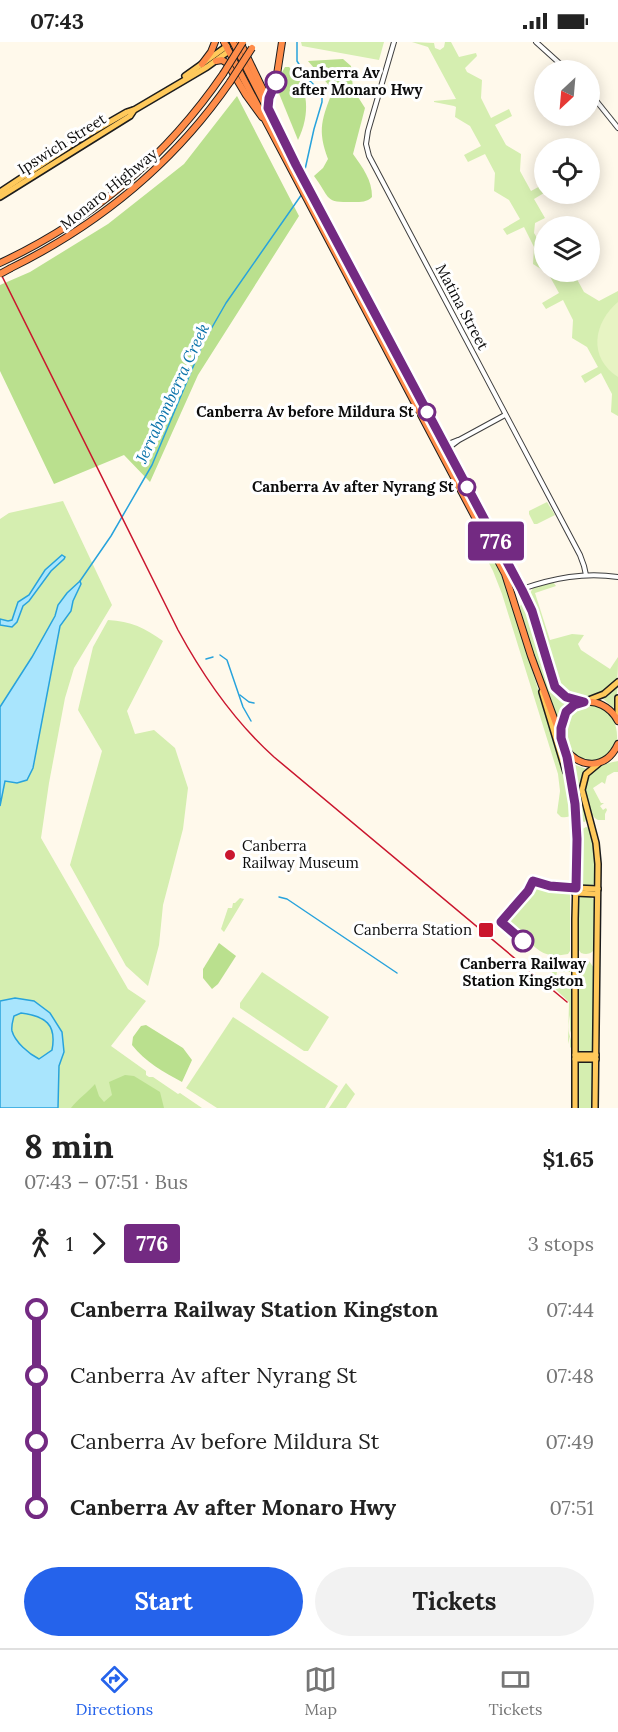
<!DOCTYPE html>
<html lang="en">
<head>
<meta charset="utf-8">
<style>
  :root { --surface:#fff; --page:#f2f2f2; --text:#222; --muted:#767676; --line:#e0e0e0; --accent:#2563eb }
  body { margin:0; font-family:Lora,serif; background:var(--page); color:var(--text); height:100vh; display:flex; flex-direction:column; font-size:22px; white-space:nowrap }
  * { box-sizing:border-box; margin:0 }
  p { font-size:20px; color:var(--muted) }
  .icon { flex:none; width:33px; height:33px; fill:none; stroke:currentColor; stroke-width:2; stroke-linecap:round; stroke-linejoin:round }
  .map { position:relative; height:1066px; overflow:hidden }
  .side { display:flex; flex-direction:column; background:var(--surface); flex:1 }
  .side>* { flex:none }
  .badge { padding:0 12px; border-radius:4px; font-size:21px; line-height:39px }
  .needle { width:39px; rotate:206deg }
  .controls { position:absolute; left:534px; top:18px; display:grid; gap:12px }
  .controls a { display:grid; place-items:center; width:66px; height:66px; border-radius:50%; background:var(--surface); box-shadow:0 3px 15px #0003; font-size:30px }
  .map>.badge { position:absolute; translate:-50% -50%; box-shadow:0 0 0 3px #fff }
  .legs { display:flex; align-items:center; gap:9px; height:66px; padding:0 24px; font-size:20px }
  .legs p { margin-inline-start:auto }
  .headline { display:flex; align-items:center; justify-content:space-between; height:102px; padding:0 24px }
  h1 { font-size:33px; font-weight:800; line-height:45px }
  .button { display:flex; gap:12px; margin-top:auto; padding:12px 24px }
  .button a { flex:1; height:69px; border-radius:36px; background:var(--accent); color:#fff; font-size:24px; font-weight:800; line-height:69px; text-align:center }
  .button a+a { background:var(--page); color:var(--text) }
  ul { padding:0 24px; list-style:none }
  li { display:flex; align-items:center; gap:21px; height:66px; font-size:22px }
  li i { display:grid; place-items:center; width:9px; height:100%; margin:0 8px; background:currentColor }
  li i::after { content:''; width:15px; height:15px; margin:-8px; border:4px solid; border-radius:50%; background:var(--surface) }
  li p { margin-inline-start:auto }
  li:first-child i { background:linear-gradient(#0000 50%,currentColor 0) }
  li:last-child i { background:linear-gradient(currentColor 50%,#0000 0) }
  .status { display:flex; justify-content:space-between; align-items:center; height:42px; padding:0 30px; background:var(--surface); direction:ltr }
  .status svg { height:16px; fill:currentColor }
  .dock { display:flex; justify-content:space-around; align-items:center; height:84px; border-top:2px solid var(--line); background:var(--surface); font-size:16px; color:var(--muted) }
  .dock a { display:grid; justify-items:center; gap:3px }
  .dock .active { color:var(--accent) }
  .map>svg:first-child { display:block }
  .green { fill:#d5eeb0 }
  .forest { fill:#bae08e }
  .pitch { fill:#e7f4c3 }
  .water { fill:#a9e5fd; stroke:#28a3dc; stroke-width:1.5; fill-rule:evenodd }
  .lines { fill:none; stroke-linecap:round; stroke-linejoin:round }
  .stream { stroke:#28a3dc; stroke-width:1.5 }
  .minor-casing { stroke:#3f3f3f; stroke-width:6 }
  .major-casing { stroke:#1d1d1d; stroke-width:8 }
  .highway-casing { stroke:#1d1d1d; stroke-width:8 }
  .minor { stroke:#fff; stroke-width:4 }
  .major { stroke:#ffc95b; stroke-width:5 }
  .highway { stroke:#ff8c49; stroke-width:6 }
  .rail { stroke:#ca162e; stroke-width:1.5 }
  .highway-bridge-casing { stroke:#1d1d1d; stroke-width:8; stroke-linecap:butt }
  .highway-bridge { stroke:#ff8c49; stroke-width:6 }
  .line-1-casing { stroke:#fff; stroke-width:14 }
  .line-1 { stroke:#732a82; stroke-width:9 }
  .stop-1-dot { fill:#fff; stroke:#732a82; stroke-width:3 }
  .poi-dot { fill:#ca162e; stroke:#fff; stroke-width:2 }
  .labels { text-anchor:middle; stroke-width:6; stroke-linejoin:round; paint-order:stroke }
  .stop-label { font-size:15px; font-weight:bold; fill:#0c0c0c; stroke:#fff; text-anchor:end }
  .street-label { font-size:15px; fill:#0c0c0c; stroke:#fff }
  .poi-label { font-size:15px; fill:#0c0c0c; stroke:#fff; text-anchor:start }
  .water-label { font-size:16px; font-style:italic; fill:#0972aa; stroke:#fff }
</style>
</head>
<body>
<div class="status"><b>07:43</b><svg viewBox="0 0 49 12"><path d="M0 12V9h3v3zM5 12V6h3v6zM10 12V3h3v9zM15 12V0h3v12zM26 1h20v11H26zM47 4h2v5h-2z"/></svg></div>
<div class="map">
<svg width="618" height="1066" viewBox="0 0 618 1066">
  <rect width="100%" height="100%" fill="#fff9eb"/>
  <!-- green -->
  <g class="green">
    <polygon points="301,0 384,0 379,18 302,4"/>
    <polygon points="412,0 434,1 435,6 440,8 444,5 445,0 451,0 459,15 476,11 477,14 465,26 467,30 482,38 481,56 491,76 509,67 512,74 495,83 506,103 521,112 520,129 531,149 544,142 544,151 534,157 545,176 535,181 534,191 544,207 544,229 533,222 534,205 524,185 507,193 503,187 520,177 509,158 494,149 495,131 485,112 468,120 464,113 481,104 470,84 455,75 456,65 454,64 434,60 434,59 456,57 428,5"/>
    <polygon points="545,230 573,230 584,250 599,259 618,249 618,374 611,370 612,352 601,331 585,341 581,334 598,325 587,305 572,296 573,278 563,258 546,267 542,261 559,251 548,231"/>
    <polygon points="63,459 112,563 74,626 65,656 49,741 41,796 128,947 146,959 111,1004 146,1029 146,1033 149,1035 153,1035 178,1052 180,1051 202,1066 0,1066 0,477 9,471"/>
    <polygon points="547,460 555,473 537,482 534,482 529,472 529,469"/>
    <path d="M477 491 497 523 507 547 569 747C572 758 580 778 561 775L557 771 560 749 558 732 502 552 493 529 475 494Z"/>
    <path d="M553 540 556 544 535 551 550 598 572 592 584 593 578 602 581 608 610 627 618 615C618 622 618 632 617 638 608 654 572 662 560 646 551 636 548 611 545 597H543L529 553 533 546Z"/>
    <polygon points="522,560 525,560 528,565 551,639 572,660 562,668 556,677 532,611 520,565"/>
    <path d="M108 578C131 579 145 586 163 599L127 669 135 692 154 688 175 706 188 746 183 787 163 863 159 903 148 944 126 924 70 823 102 709 78 668 93 605Z"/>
    <polygon points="618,643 615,667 602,656"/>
    <path d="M580 663C586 663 593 662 599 664 612 669 618 684 617 698 607 735 554 716 565 680 566 678 567 673 568 671 571 668 577 666 580 663Z"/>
    <path d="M618 719V730H614L607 734 605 742 602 740 593 746 601 761H604L600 764 603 768 606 766 607 768 605 772V778H598C591 774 590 769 588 762 580 735 592 724 618 719Z"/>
    <path d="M570 721 587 727C575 744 581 758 587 776L585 780 581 779 578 775Z"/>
    <path d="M586 785 590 786C594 803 598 823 595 841L590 845H583L578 841 579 789Z"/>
    <path d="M535 844 570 852V909L568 912C547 916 539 911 526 896L527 894 522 892 507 876Z"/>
    <path d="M577 852 589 853 595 859V905C593 912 587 913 581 911L577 905Z"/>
    <polygon points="240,856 244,857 224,890 221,887 228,866 232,866 233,861 235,861"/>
    <path d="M548 918H566L570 920V930H557L556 935H555L557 938 570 937V949L571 942H573L572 994 570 988V973C569 978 568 986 569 991 570 996 572 999 572 1004L570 1006V994L568 1002 569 960 548 940 554 932 544 923 545 919Z"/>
    <polygon points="583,919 589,919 594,926 594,994 592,1011 578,1011 577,1009 578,926"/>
    <polygon points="262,930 329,975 308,1009 304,1009 240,966 240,961"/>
    <polygon points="233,975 338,1044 325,1066 217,1066 186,1046"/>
    <rect x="577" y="1021" width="16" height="45"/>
    <polygon points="346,1041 355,1052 346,1066 329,1066"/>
  </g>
  <!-- forest -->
  <g class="forest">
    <path d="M343 17 351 24 353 47 365 66 353 112C363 126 372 138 372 155 367 160 361 160 354 160 323 161 331 156 314 134L323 126 328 117C317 87 322 77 333 48L308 19Z"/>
    <path d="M285 25H289C310 45 310 73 298 98L278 49 281 32Z"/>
    <polygon points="237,54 299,174 198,333 150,440 124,413 54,442 0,329 0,243 30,230 108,182 184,122"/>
    <polygon points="219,901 236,914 218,942 212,947 203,936 203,927"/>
    <path d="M146 983 183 1006 192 1018 182 1040C164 1030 145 1020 132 1003L133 995 141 984Z"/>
    <path d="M125 1033 134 1034 160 1050 164 1066H71C78 1057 87 1051 95 1042L99 1054 104 1060 112 1053 109 1040Z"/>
  </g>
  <!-- pitch -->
  <path class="pitch" d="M618 260V335C588 316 593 281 618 260Z"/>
  <!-- water -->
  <g class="water">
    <polygon points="62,513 65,515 64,517 51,529 29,559 23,564 17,580 12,585 0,583 0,577 8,579 12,578 18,560 29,553 45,528"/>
    <polygon points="80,539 81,542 73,559 71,569 60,584 33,726 27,738 17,741 5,739 0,764 0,665 32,615 55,574 58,563 67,551"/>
    <path d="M15 956 34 959 50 971 62 990 64 1010 59 1024 58 1066H0V959ZM21 971C45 974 57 982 52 1008L39 1017C29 1012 15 1000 12 989 11 984 13 978 14 974Z"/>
  </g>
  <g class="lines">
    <!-- stream -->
    <g class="stream">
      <polyline points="297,0 297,19 309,38 320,49 322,55 322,60 314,87 304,132"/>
      <polyline points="80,539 111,494 152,423 203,301 226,261 302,152"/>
      <polyline points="220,613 227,618 243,665 251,679"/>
      <polyline points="206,617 213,615"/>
      <polyline points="240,653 249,660 254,661"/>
      <polyline points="279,855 287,857 397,931"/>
    </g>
    <!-- minor casing -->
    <g class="minor-casing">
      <g id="minor">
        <polyline points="394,0 368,89 366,102 369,114 580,513 584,524 586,533"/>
        <polyline points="536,0 567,28"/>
        <polyline points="590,51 618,86"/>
        <polyline points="443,404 458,398"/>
        <polyline points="447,407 459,398 505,373"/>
        <path d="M522 547C554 536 584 530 618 535"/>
      </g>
    </g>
    <!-- major casing -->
    <g class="major-casing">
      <g id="major">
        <polyline points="185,34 227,4"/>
        <polyline points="0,150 80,97 127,70 133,68"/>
        <polyline points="0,155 130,74 134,68 207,25 229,9"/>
        <polyline points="542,650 566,730"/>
        <polyline points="618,656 618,673"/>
        <polyline points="586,659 604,652 618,640"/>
        <polyline points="564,705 567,715 575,762 577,797 575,877 575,1066"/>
        <polyline points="575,846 598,847"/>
        <polyline points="575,851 597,852"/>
        <polyline points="575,1013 596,1013"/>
        <polyline points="575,1017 596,1017"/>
        <polyline points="595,1066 598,822 596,801 582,748 586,732 598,722"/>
      </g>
    </g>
    <!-- highway casing -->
    <g class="highway-casing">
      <g id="highway">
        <path d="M224 0 505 532 531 614 565 706C580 727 606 728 618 702"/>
        <path d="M233 0 296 123 522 548 532 569 555 645C563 655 571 658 584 660"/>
        <polyline points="240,0 268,58"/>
        <polyline points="216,19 222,18 227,21 246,53 262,75"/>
        <polyline points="202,22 211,10 215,0"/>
        <polyline points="269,59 276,39 282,0"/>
        <path d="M0 221C90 179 166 115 223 32"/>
        <path d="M11 226C98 183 174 121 230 40"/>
        <path d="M561 692C560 655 602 649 618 679"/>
      </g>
    </g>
    <!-- minor -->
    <use href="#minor" class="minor"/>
    <!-- major -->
    <use href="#major" class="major"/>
    <!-- highway -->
    <use href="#highway" class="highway"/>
    <!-- rail -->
    <path class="rail" d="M0 230 178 588C203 634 235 680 274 715L567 960"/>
    <!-- highway-bridge casing -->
    <g class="highway-bridge-casing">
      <g id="highway-bridge">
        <polyline points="223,32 243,0"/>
        <polyline points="230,40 252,6"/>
        <polyline points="0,232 11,226"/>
      </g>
    </g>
    <!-- highway-bridge -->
    <use href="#highway-bridge" class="highway-bridge"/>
  </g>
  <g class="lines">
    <!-- line-1 casing -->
    <g class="line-1-casing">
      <polyline id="line-1" points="276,40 269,56 268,66 296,123 522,548 532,569 555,645 566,655 584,660 574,663 566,670 561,686 561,696 567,715 575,762 577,797 576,846 550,844 533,839 528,849 501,880 523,899"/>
    </g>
    <!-- line-1 -->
    <use href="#line-1" class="line-1"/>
  </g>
  <!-- markers -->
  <g class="stop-1-dot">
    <circle cx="276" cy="40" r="10"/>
    <circle cx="427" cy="370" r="8"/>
    <circle cx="467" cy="445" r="8"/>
    <circle cx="523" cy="899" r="10"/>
  </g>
  <g class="poi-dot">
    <circle cx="230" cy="813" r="6"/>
    <rect x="478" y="880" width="16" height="16" rx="3"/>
  </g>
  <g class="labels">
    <!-- stop labels -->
    <g class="stop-label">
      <text x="292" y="36" text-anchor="start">Canberra Av<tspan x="292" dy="17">after Monaro Hwy</tspan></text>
      <text x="414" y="375">Canberra Av before Mildura St</text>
      <text x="454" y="450">Canberra Av after Nyrang St</text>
      <text x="523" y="927" text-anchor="middle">Canberra Railway<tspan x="523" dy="17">Station Kingston</tspan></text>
    </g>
    <!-- street labels -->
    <g class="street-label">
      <text transform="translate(62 102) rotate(-32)" y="5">Ipswich Street</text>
      <text transform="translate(109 147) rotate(-39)" y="5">Monaro Highway</text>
      <text transform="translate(462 265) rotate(62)" y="5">Matina Street</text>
    </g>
    <!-- poi labels -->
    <g class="poi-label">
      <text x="242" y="809">Canberra<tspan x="242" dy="17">Railway Museum</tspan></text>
      <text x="472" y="893" text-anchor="end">Canberra Station</text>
    </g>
    <!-- water labels -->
    <g class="water-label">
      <text transform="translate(172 351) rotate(-65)" y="6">Jerrabomberra Creek</text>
    </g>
  </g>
</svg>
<div class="controls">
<a><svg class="needle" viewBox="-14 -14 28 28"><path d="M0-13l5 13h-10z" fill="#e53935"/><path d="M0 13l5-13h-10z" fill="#767676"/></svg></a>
<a><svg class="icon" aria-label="locate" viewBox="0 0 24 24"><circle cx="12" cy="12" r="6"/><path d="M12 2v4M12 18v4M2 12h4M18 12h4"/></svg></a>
<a><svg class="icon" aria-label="layers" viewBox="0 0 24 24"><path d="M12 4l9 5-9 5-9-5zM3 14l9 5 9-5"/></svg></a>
</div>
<b class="badge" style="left:496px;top:499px;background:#732a82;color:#fff">776</b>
</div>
<section class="side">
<div class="headline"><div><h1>8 min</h1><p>07:43 – 07:51 · Bus</p></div><b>$1.65</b></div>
<div class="legs"><svg class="icon" aria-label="walk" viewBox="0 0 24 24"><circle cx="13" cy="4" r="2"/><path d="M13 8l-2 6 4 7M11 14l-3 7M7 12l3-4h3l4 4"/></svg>1<svg class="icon" aria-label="forward" viewBox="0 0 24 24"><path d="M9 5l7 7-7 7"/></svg><b class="badge" style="background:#732a82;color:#fff">776</b><p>3 stops</p></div>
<ul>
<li><i style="color:#732a82"></i><b>Canberra Railway Station Kingston</b><p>07:44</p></li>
<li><i style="color:#732a82"></i><span>Canberra Av after Nyrang St</span><p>07:48</p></li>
<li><i style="color:#732a82"></i><span>Canberra Av before Mildura St</span><p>07:49</p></li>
<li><i style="color:#732a82"></i><b>Canberra Av after Monaro Hwy</b><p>07:51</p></li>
</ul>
<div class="button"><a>Start</a><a>Tickets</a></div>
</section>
<nav class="dock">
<a class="active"><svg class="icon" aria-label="directions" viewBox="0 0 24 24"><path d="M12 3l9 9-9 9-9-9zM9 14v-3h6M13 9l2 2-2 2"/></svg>Directions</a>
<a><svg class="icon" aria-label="map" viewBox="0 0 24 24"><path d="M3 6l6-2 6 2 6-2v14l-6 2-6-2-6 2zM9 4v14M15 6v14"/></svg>Map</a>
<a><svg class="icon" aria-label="tickets" viewBox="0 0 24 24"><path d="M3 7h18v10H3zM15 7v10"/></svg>Tickets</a>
</nav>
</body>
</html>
